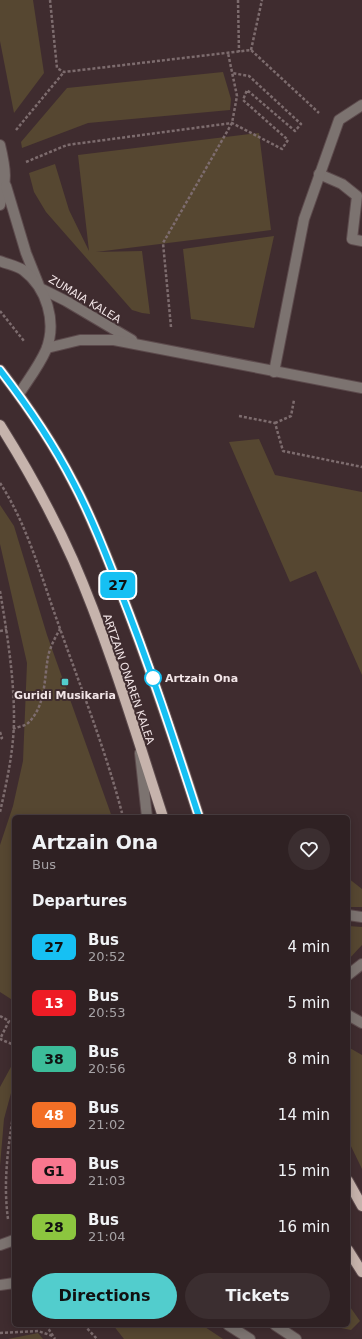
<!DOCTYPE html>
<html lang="en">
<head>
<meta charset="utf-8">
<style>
  :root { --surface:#2f2123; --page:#3b2e30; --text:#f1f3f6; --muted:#a7a3a6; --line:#4a3e41; --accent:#52cdcd }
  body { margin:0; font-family:"DejaVu Sans",sans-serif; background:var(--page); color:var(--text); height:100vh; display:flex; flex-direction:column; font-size:15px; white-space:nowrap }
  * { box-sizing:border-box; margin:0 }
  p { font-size:13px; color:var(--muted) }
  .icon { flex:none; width:22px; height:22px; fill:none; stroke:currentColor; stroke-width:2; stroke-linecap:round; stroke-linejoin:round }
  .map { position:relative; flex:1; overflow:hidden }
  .side { position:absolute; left:12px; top:815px; width:338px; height:512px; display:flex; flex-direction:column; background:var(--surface); border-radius:6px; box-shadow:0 2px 10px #0003,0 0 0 1px var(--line) }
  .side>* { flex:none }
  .badge { padding:0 8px; border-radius:6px; font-size:14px; line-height:26px }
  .map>.badge { position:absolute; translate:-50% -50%; box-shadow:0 0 0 2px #fff }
  h2 { padding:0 20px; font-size:15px; line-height:36px }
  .round { display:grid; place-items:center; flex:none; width:42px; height:42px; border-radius:21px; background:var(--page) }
  .overview { display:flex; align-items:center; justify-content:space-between; height:68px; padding:0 20px }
  h1 { font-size:19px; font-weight:700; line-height:30px }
  .cta { display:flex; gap:8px; margin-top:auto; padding:8px 20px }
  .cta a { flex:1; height:46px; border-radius:24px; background:var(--accent); color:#111; font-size:16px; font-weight:700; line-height:46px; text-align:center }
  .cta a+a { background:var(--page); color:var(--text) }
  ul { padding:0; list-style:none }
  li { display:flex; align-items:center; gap:12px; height:56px; padding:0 20px }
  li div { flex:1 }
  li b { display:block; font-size:15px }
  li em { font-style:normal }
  li .badge { min-width:44px; font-weight:700; text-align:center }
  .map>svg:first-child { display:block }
  .green { fill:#564731 }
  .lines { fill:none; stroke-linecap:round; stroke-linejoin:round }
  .minor-casing { stroke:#5c4a4c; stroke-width:12 }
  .major-casing { stroke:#5c4a4c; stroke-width:12 }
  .path { stroke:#7d6c6e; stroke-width:2.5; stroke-dasharray:3 2; stroke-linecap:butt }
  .minor { stroke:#7c7370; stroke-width:10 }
  .major { stroke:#c6b3ac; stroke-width:10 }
  .line-casing { stroke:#fff; stroke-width:9 }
  .line { stroke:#16c0f3; stroke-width:6 }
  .stop-dot { fill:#fff; stroke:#16c0f3; stroke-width:2 }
  .poi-dot { fill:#52cdcd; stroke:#3f2c2f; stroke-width:1.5 }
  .labels { text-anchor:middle; stroke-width:4; stroke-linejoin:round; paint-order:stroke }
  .street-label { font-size:11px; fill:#f2e5e7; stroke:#3f2c2f }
  .stop-label { font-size:11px; font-weight:bold; fill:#f2e5e7; stroke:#3f2c2f; text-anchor:start }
  .poi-label { font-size:11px; font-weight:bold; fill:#f2e5e7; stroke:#3f2c2f }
</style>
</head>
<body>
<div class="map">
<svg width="362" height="1339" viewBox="0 0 362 1339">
  <rect width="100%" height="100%" fill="#3f2c2f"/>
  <!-- green -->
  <g class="green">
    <polygon points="0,0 33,0 44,73 14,113 0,41"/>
    <polygon points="223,72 231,99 230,110 88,123 22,148 21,142 67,88"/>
    <polygon points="259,133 271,230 96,252 142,251 150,314 142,313 132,310 46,212 34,192 29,173 55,164 69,210 89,251 78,155"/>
    <polygon points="274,236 254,328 191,319 183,249"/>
    <polygon points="259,439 275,475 362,492 362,675 316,571 290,582 229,442"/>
    <polygon points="0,505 14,526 47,635 112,817 14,817 14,1001 0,992 0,845 13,806 23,761 27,663 0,544"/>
    <polygon points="348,878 362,889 362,907 348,907"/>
    <polygon points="348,926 362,927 362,945 348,960"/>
    <polygon points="348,1047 362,1055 362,1169 348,1140"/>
    <polygon points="12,1065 14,1066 14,1082 4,1119 0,1166 0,1087"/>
    <polygon points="348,1304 360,1321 351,1330 326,1325 348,1325"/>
    <polygon points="113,1325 202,1325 223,1339 124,1339"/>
    <polygon points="38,1333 43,1339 8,1339"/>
  </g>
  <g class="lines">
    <!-- minor casing -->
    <g class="minor-casing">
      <g id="minor">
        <path d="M0 145C6 170 7 180 0 205"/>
        <polyline points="319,174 342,184 357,196 352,239 362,241"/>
        <polyline points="6,186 26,253 40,288 66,301 132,340"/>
        <path d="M0 261C7 264 17 266 23 270 47 288 57 322 46 350 39 366 28 380 19 394"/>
        <polyline points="47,348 80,340 114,340 362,388"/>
        <polyline points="274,372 304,219 339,120 362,105"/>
        <polyline points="140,753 147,817"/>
        <polyline points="348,915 362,917"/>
        <polyline points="348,975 362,964"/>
        <polyline points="348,1015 362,1023"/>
        <polyline points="0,1245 14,1240"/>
        <polyline points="0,1285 14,1283"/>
        <polyline points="228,1325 250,1339"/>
        <polyline points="275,1325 296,1339"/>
      </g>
    </g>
    <!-- major casing -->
    <g class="major-casing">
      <g id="major">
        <path d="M0 370C27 405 53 443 73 482 91 515 104 550 118 585 148 661 174 739 199 817"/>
        <path d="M0 425C27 468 52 513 73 560 109 643 135 731 163 817"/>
        <polyline points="348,1181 362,1206"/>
        <polyline points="348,1250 362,1272"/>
      </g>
    </g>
    <!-- path -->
    <g class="path">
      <polyline points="50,0 57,68 64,72 251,50 319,113"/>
      <polyline points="238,0 239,52"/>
      <polyline points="251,50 262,0"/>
      <polyline points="16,130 64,72"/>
      <polyline points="26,162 67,145 232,123 282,149 288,140 243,100 247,90 295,131 301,124 249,76 232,73"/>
      <polyline points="0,311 24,341"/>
      <polyline points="171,327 163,243 232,123 237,96 228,53"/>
      <polyline points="239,416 275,423 283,451 362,467"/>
      <polyline points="275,423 291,416 294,400"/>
      <path d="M0 483C27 524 41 576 58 623 80 686 105 748 122 813"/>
      <path d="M0 591C7 633 14 676 14 718 14 749 7 781 0 812"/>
      <polyline points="0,631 7,630"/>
      <path d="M13 729C17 727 24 726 27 724 46 707 44 679 48 657 50 647 55 638 60 629"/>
      <polyline points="0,732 2,738 0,739"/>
      <polyline points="0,1016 9,1021 0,1039 14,1045"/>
      <path d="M8 1219C3 1183 8 1146 14 1110"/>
      <polyline points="46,1325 55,1339"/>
      <polyline points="84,1325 97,1339"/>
      <polyline points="0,1333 38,1331 53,1336"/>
    </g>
    <!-- minor -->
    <use href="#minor" class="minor"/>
    <!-- major -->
    <use href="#major" class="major"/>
  </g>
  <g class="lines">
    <!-- line casing -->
    <g class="line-casing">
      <path id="line" d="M0 370C27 405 53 443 73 482 91 516 105 552 119 588 149 663 174 740 199 817"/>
    </g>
    <!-- line -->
    <use href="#line" class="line"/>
  </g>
  <!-- markers -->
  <circle class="stop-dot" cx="153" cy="678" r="8"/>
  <rect class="poi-dot" x="61" y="678" width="8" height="8" rx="2"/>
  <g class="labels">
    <!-- street labels -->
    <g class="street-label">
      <text transform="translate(85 299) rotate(31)" y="4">ZUMAIA KALEA</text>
      <text transform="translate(129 679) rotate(71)" y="4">ARTZAIN ONAREN KALEA</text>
    </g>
    <!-- stop labels -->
    <g class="stop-label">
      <text x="165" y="682">Artzain Ona</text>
    </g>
    <!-- poi labels -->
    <g class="poi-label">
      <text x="65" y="699">Guridi Musikaria</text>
    </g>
  </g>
</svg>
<b class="badge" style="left:118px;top:585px;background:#16c0f3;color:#111">27</b>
<section class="side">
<div class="overview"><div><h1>Artzain Ona</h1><p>Bus</p></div><a class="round"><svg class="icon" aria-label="heart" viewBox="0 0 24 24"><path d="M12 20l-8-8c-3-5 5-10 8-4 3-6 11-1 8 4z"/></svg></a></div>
<h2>Departures</h2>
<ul>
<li><span class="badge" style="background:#16c0f3;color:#111">27</span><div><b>Bus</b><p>20:52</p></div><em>4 min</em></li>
<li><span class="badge" style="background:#ee1c25;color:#fff">13</span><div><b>Bus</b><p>20:53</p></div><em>5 min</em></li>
<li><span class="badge" style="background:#3cbc99;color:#111">38</span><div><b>Bus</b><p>20:56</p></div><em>8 min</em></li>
<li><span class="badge" style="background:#f36f26;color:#fff">48</span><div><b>Bus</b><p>21:02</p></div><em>14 min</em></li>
<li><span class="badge" style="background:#f9778f;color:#111">G1</span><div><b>Bus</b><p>21:03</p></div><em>15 min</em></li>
<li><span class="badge" style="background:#8cc63f;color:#111">28</span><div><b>Bus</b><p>21:04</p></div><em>16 min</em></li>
</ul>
<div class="cta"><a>Directions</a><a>Tickets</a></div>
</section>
</div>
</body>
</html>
